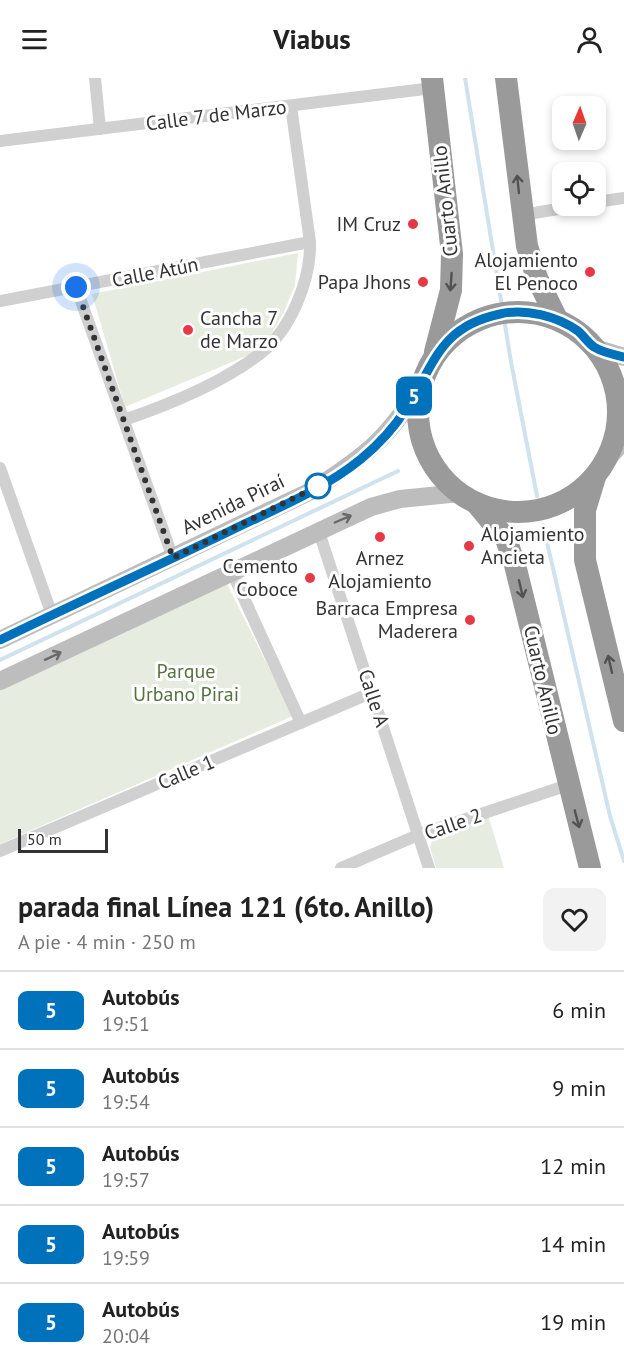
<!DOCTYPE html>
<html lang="es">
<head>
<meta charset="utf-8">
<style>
  :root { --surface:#fff; --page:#f2f2f2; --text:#222; --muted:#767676; --line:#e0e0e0 }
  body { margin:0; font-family:"PT Sans",sans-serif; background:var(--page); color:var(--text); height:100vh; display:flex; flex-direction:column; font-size:22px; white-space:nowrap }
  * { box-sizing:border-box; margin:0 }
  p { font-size:20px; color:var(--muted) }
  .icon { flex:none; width:33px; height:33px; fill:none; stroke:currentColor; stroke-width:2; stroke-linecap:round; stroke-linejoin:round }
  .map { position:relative; height:790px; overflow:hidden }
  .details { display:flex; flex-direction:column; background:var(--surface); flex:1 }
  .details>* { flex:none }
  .badge { padding:0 12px; border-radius:9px; font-size:21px; line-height:39px }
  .needle { width:39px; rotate:2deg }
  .controls { position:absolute; left:552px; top:18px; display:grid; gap:12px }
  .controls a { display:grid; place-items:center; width:54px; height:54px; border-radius:12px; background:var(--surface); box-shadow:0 3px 9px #0003; font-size:30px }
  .scale { position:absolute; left:18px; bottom:15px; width:90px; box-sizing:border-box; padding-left:6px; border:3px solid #333; border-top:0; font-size:16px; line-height:21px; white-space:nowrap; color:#333; -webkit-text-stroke:4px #fff; paint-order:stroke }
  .you { position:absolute; width:30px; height:30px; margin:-15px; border:4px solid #fff; border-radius:50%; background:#1a73e8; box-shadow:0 0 0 9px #1a73e833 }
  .map>.badge { position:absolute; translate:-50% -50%; box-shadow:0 0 0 3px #fff }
  .round { display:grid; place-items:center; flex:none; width:63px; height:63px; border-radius:12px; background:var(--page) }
  .headline { display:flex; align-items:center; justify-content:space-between; height:102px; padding:0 18px }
  h1 { font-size:28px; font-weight:700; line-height:45px }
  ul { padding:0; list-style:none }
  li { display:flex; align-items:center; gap:18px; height:78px; padding:0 18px; border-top:2px solid var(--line) }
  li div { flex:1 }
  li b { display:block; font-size:22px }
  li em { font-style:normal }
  li .badge { min-width:66px; font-weight:700; text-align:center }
  header { display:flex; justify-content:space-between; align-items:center; height:78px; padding:0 18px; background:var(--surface); font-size:27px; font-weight:700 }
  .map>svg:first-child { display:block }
  .green { fill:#e6ecdf }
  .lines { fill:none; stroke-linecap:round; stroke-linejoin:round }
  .stream { stroke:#cfe2ee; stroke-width:4 }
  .street { stroke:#d0d0d0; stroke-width:12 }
  .secondary { stroke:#bdbdbd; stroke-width:18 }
  .highway { stroke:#9a9a9a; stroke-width:22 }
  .oneway { stroke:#525252 }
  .oneway2 { stroke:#6a6a6a }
  .line-casing { stroke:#fff; stroke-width:14 }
  .line { stroke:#0072bc; stroke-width:9 }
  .walk { stroke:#333; stroke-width:6; stroke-dasharray:0 10.8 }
  .poi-dot { fill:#e63946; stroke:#fff; stroke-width:2 }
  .stop-dot { fill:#fff; stroke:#0072bc; stroke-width:3 }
  .labels { text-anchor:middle; stroke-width:6; stroke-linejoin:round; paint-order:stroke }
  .street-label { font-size:20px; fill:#333; stroke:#fff }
  .poi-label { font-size:20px; fill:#333; stroke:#fff; text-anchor:end }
  .park-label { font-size:20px; fill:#56703f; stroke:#fff }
</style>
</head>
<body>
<header><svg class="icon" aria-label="menu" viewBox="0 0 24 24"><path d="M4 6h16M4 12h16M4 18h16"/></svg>Viabus<svg class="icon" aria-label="person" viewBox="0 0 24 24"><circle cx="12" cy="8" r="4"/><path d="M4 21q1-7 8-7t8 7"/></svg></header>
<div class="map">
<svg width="624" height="790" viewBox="0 0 624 790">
  <rect width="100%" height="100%" fill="#fff"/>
  <!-- green -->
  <g class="green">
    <polygon points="298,175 295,207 284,234 270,258 251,276 125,329 92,216"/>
    <polygon points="226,504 293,638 0,766 0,610"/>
    <polygon points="488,737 504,790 436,790 430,769 434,757"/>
  </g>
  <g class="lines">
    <!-- stream -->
    <g class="stream">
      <polyline points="465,0 511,284 537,418"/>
      <polyline points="543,447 610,738 624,783"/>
      <polyline points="0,582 398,393"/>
    </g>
    <!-- street -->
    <g class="street">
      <polyline points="95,0 100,51"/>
      <polyline points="0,63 433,10"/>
      <polyline points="596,124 624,120"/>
      <polyline points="521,137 577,128"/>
      <polyline points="76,209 173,480"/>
      <polyline points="0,223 310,164"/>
      <path d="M124 342C168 327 224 304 261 275 291 251 311 202 310 164L291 28"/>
      <polyline points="0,390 52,537"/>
      <polyline points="318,451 429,790"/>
      <polyline points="232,494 301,645"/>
      <polyline points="0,773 373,614"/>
      <polyline points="341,790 418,757 568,707"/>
    </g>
    <!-- secondary -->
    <g class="secondary">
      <polyline points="595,270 624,279"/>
      <polyline points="605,383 624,363"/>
      <path d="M0 562 311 413C364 379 390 360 422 304"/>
      <polyline points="0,603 371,429 400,421 460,415"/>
    </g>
    <!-- highway -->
    <g class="highway">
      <polyline points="432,0 452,176 451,212 435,274"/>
      <polyline points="506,0 527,168 537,200 557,241"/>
      <circle cx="518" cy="334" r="100"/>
      <polyline points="595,399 585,432 585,482 624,643"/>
      <polyline points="476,425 506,461 515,487 590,790"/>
    </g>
  </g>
  <!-- one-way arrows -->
  <defs><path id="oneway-shaft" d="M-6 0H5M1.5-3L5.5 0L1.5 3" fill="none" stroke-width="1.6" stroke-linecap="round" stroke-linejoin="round" transform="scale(1.5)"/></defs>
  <g class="oneway">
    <use href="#oneway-shaft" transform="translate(518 106) rotate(-96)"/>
    <use href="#oneway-shaft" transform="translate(451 204) rotate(94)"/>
    <use href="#oneway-shaft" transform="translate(521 511) rotate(77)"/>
    <use href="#oneway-shaft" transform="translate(610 586) rotate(-103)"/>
    <use href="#oneway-shaft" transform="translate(577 741) rotate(75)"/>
  </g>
  <g class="oneway2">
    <use href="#oneway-shaft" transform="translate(343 441) rotate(-23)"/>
    <use href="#oneway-shaft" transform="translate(53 578) rotate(-25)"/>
  </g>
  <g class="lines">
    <!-- line casing -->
    <g class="line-casing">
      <path id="line" d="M0 562C76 525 153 490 230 453 273 432 323 412 361 381 378 367 394 350 406 331 435 286 439 249 500 236 525 230 557 238 578 253 584 258 588 265 594 269 602 274 615 277 624 279"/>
    </g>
    <!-- line -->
    <use href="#line" class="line"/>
    <!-- walk -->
    <polyline class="walk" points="76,209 173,480 318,408"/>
  </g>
  <!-- markers -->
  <g class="poi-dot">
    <circle cx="413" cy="146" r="6"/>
    <circle cx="590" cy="194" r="6"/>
    <circle cx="423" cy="204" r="6"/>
    <circle cx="188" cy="252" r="6"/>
    <circle cx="380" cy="459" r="6"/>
    <circle cx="469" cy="468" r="6"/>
    <circle cx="310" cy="500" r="6"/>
    <circle cx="470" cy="542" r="6"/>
  </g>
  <circle class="stop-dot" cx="318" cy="408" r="12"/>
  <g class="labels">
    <!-- street labels -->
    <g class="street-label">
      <text transform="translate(216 37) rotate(-7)" y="7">Calle 7 de Marzo</text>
      <text transform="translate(445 123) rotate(-96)" y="7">Cuarto Anillo</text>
      <text transform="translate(155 194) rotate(-11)" y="7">Calle Atún</text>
      <text transform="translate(233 426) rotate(-26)" y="7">Avenida Piraí</text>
      <text transform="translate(543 602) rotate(77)" y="7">Cuarto Anillo</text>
      <text transform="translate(374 620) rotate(72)" y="7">Calle A</text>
      <text transform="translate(186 694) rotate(-23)" y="7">Calle 1</text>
      <text transform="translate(453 746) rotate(-19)" y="7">Calle 2</text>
    </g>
    <!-- poi labels -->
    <g class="poi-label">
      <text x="401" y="153">IM Cruz</text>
      <text x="578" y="189">Alojamiento<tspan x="578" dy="23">El Penoco</tspan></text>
      <text x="411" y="211">Papa Jhons</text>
      <text x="200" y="247" text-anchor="start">Cancha 7<tspan x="200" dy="23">de Marzo</tspan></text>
      <text x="481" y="463" text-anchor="start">Alojamiento<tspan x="481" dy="23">Ancieta</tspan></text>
      <text x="380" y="487" text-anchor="middle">Arnez<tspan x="380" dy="23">Alojamiento</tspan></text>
      <text x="298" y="495">Cemento<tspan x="298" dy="23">Coboce</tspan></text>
      <text x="458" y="537">Barraca Empresa<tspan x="458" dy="23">Maderera</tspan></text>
    </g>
    <!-- park labels -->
    <g class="park-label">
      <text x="186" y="600">Parque<tspan x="186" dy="23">Urbano Pirai</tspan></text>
    </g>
  </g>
</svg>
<div class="controls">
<a><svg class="needle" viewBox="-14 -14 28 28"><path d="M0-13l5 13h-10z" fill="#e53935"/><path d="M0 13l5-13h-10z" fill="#767676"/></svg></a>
<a><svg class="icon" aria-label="locate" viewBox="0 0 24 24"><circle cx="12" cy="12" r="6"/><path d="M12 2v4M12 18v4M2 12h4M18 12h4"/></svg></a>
</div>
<div class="scale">50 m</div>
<div class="you" style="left:76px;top:209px"></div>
<b class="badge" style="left:414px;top:318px;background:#0072bc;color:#fff">5</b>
</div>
<section class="details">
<div class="headline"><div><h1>parada final Línea 121 (6to. Anillo)</h1><p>A pie · 4 min · 250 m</p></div><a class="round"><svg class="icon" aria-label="heart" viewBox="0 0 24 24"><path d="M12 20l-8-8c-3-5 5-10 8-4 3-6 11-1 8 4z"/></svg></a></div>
<ul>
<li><span class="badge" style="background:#0072bc;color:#fff">5</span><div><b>Autobús</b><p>19:51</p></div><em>6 min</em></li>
<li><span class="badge" style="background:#0072bc;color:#fff">5</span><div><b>Autobús</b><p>19:54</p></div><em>9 min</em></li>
<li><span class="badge" style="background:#0072bc;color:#fff">5</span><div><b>Autobús</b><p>19:57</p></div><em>12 min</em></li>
<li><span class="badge" style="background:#0072bc;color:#fff">5</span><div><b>Autobús</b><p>19:59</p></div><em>14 min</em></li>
<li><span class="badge" style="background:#0072bc;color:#fff">5</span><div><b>Autobús</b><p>20:04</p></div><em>19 min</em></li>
</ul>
</section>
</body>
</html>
